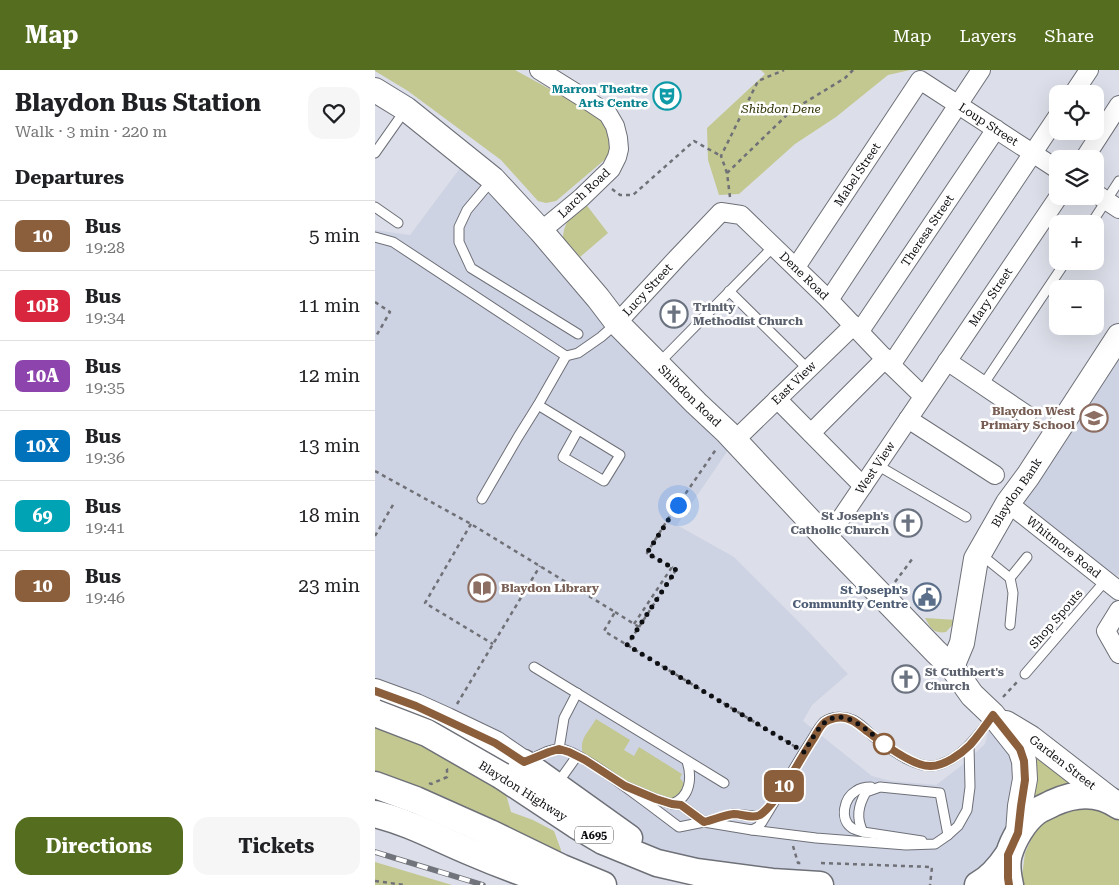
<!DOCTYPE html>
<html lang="en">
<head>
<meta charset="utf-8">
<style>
  :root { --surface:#fff; --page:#f6f6f6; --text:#202124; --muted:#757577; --line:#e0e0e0; --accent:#556d1e }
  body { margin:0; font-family:"Roboto Serif",serif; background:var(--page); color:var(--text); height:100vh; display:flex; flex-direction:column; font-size:19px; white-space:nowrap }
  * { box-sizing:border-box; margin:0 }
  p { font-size:16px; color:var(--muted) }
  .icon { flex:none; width:28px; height:28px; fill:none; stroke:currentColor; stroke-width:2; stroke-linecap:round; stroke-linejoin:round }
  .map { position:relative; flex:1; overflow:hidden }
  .panel { display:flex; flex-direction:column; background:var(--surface); width:375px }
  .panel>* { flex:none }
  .badge { padding:0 10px; border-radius:8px; font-size:18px; line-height:32px }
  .controls { position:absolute; left:674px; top:15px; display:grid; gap:10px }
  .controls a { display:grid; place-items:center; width:55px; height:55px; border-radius:10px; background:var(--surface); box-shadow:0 5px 20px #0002; font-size:25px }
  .you { position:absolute; width:25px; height:25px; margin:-12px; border:4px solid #fff; border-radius:50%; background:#1a73e8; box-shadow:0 0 0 8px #1a73e833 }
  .map>.badge { position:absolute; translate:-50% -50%; box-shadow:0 0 0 2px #fff }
  h2 { padding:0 15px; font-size:19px; line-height:45px }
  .round { display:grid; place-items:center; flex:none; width:52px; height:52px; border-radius:15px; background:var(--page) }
  .headline { display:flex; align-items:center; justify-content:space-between; height:85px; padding:0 15px }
  h1 { font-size:24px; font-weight:700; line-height:38px }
  .button { display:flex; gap:10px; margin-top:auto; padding:10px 15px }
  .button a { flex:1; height:58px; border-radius:15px; background:var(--accent); color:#fff; font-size:20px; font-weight:700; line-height:58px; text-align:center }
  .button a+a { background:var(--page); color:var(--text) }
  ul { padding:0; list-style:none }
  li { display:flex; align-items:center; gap:15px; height:70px; padding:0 15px; border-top:1px solid var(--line) }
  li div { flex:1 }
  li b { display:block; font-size:19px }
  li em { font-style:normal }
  li .badge { min-width:55px; font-weight:700; text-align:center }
  header { display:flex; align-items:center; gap:30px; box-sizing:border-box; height:70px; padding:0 25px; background:var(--accent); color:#fff }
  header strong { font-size:24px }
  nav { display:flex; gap:28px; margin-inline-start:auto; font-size:18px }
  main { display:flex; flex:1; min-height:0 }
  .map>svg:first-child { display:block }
  .built { fill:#ced3e3 }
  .green { fill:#c3c790 }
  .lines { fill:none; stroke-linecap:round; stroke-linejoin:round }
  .lane-casing { stroke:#6e7078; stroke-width:11 }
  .street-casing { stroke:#6e7078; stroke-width:20 }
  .secondary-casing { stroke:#6e7078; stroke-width:26 }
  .primary-casing { stroke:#6e7078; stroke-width:29 }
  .path { stroke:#6f7177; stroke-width:2.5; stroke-dasharray:4 4; stroke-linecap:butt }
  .lane { stroke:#fff; stroke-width:9 }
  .street { stroke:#fff; stroke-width:18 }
  .secondary { stroke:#fff; stroke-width:24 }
  .primary { stroke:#fff; stroke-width:26 }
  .rail-casing { stroke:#72747b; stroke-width:5.5 }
  .rail { stroke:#fff; stroke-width:4; stroke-dasharray:11; stroke-linecap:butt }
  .primary-bridge-casing { stroke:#6e7078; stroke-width:29; stroke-linecap:butt }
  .primary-bridge { stroke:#fff; stroke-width:26 }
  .line-casing { stroke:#fff; stroke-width:11 }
  .line { stroke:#8b5e3c; stroke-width:8 }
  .walk { stroke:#0e0f12; stroke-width:5; stroke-dasharray:0 9 }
  .stop-dot { fill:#fff; stroke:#8b5e3c; stroke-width:2.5 }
  .labels { text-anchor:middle; stroke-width:5; stroke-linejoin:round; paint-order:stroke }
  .shield { fill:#fff; stroke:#565759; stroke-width:1 }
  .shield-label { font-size:11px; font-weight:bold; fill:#0e0f12 }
  .culture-label { font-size:12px; font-weight:bold; fill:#0d838f; stroke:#fff; text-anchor:end }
  .park-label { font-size:12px; font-style:italic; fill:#2e3000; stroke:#fff }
  .street-label { font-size:12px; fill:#0e0f12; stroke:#fff }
  .worship-label { font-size:12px; font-weight:bold; fill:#5b616d; stroke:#fff; text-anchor:start }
  .education-label { font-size:12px; font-weight:bold; fill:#785e54; stroke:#fff; text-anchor:end }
  .service-label { font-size:12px; font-weight:bold; fill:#4e5e75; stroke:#fff; text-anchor:end }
</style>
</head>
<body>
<header>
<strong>Map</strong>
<nav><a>Map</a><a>Layers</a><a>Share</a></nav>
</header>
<main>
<section class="panel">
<div class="headline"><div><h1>Blaydon Bus Station</h1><p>Walk · 3 min · 220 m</p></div><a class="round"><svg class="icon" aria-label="heart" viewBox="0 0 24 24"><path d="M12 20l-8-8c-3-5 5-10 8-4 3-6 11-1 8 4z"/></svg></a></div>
<h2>Departures</h2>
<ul>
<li><span class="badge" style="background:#8b5e3c;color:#fff">10</span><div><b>Bus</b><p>19:28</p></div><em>5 min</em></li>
<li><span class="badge" style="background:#d7263d;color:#fff">10B</span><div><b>Bus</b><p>19:34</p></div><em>11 min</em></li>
<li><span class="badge" style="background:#8e44ad;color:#fff">10A</span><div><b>Bus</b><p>19:35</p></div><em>12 min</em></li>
<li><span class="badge" style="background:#0072bc;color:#fff">10X</span><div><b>Bus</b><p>19:36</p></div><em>13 min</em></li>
<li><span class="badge" style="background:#00a3b4;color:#fff">69</span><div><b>Bus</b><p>19:41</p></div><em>18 min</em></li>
<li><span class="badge" style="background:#8b5e3c;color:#fff">10</span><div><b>Bus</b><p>19:46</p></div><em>23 min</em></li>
</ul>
<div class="button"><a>Directions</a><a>Tickets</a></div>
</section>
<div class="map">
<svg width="744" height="815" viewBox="0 0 744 815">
  <rect width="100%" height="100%" fill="#dcdfe9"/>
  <!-- built -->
  <g class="built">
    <polygon points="91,90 360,370 302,455 359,487 434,562 473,604 437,635 428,651 497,706 516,711 561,715 586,696 610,674 618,645 645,679 645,736 603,815 461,815 411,813 282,793 149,693 0,621 0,160 35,165"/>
    <polygon points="737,284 744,288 744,504 735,511 639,432"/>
  </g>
  <!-- green -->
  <g class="green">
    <polygon points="0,0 140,0 222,45 238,64 240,81 181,131 171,133 163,131 126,90 33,21 0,1"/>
    <polygon points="386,0 535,0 513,5 461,47 420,74 364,124 344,125 333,90 332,58 390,4"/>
    <path d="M210 133 233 163 205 187 188 168C189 150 198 145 210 133Z"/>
    <path d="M550 548 582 550 571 562C558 564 556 558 550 548Z"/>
    <path d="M221 649 255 670 249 680 259 686 264 677 307 704 305 708 313 719 302 732 281 729 210 690C202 670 211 666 221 649Z"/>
    <polygon points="0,654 57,677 129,717 136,742 158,750 179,761 186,780 184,788 0,706"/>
    <polygon points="662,687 701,714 657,730 662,707"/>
    <polygon points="696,736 725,737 744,749 744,815 646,815 650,783 660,761 669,749"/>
    <polygon points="0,792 77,815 0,815"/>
  </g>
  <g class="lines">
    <!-- lane casing -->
    <g class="lane-casing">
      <g id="lane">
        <polyline points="0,83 31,39"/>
        <polyline points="118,109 92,140 84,157 84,172 96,198 203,264"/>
        <polyline points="0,137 23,153"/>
        <polyline points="716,154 744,111"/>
        <polyline points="0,167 18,172 191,286"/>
        <polyline points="354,221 433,299"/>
        <polyline points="283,294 399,176"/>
        <polyline points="608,315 691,191"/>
        <polyline points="163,335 245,385 229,411 188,387 203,360"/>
        <polyline points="502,395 591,447"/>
        <polyline points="107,429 143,367 163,335 191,286 203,283 226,267 242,253"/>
        <polyline points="604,483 635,508 652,487"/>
        <polyline points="635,508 638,523 635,555"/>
        <polyline points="159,597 349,713"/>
        <polyline points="650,604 731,510"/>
        <polyline points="184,679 189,648 202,623"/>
        <path d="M153 691C163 686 175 678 186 679 198 681 210 690 220 696 249 715 276 736 304 757L329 752 358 744 379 746H384L393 739"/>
        <polyline points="182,714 202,686"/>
        <polyline points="250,716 281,729 297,734 306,735 329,752 377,760 441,768 531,775 560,774 573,765 583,756 592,740 595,717 594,676"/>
        <path d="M297 734C316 727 317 707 312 691"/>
        <path d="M377 760 383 757 387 752C404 725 419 697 436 671 440 665 444 657 449 652 457 646 469 646 478 650 486 654 492 661 499 667 515 679 545 703 566 694 589 686 604 664 618 646"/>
        <path d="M488 762C485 761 480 760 477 758 464 749 469 728 481 721 485 718 491 717 496 717"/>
        <path d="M547 771 488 762C481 748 483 736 491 722L505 717 565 723 573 765"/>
      </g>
    </g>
    <!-- street casing -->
    <g class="street-casing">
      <g id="street">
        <polyline points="164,0 212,30 233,44 240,56 243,68 244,79 242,87 236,99 206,128 166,161"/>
        <polyline points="698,24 714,0"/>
        <polyline points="709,89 744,35"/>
        <polyline points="720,123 744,139"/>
        <path id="s1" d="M421 197 545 10 682 99"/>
        <polyline points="454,230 606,0"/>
        <path id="s2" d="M242 253 303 187 346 142 366 145 454 230 516 295 548 326"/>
        <path id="s3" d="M485 261 621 59"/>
        <polyline points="572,291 652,345"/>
        <polyline points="516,295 682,47"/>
        <polyline points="402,329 488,416"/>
        <polyline points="533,349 620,405"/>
        <polyline points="436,363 511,288"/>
        <path id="s4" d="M360 370 479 255"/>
        <path id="s5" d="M633 433 744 521"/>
        <path id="s6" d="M452 469 684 126"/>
        <polyline points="744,540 731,561 744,584"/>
      </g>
    </g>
    <!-- secondary casing -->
    <g class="secondary-casing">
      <g id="secondary">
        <path id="s7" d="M0 20 31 39 118 109 166 161 223 228 242 253 321 333 352 362 452 469 561 582 577 597 597 625 618 645 645 679 649 691 650 709 645 736 643 763"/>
        <path id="s8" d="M577 597 587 573 601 489 633 433 653 406 744 266"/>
        <polyline points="0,621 41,636 72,650 120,673 149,693"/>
        <path id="s9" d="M631 653 656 668 736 730"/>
      </g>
    </g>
    <!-- primary casing -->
    <g class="primary-casing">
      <g id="primary">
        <polyline points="149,693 254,768"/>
        <polyline points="127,706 201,755 228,771 282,793 321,802 397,812 445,815"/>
        <polyline points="0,715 41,730 115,763 187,798 228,815"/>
        <path d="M0 744C33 752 62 768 93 781 123 794 153 805 184 815"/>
        <path d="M603 815C616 808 625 797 633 785"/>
        <path d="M635 815C633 806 631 793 634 784 638 770 649 751 661 742 666 738 673 736 678 733 700 723 723 721 744 736"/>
      </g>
    </g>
    <!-- path -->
    <g class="path">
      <polyline points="352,103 346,86 383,11 409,0"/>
      <polyline points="237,119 245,125 258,125 319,71 346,86"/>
      <polyline points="355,127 352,103 416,41 470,8 478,0"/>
      <polyline points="0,232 15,242 0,268"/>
      <polyline points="0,401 96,454 240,542 229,561 419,676"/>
      <polyline points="96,454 50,533 118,574"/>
      <polyline points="0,466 19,433"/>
      <polyline points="520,512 538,488"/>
      <polyline points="240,542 264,557 252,575"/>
      <polyline points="259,554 297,497 272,483 293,449 342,378"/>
      <polyline points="264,557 301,500 297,497"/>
      <polyline points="628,627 643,611"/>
      <polyline points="82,634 165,496"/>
      <polyline points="54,713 56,714 72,707 72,699 71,698"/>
      <polyline points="418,776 423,793 426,793"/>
      <polyline points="446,793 557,797 555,815"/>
      <polyline points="0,811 30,815"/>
    </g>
    <!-- lane -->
    <use href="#lane" class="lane"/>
    <!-- street -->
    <use href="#street" class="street"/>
    <!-- secondary -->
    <use href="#secondary" class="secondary"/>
    <!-- primary -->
    <use href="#primary" class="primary"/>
    <!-- rail casing -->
    <g class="rail-casing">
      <polyline id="rail" points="0,782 108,815"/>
    </g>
    <!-- rail -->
    <use href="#rail" class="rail"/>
    <!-- primary-bridge casing -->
    <g class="primary-bridge-casing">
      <polyline id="primary-bridge" points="0,643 52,663 127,706"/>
    </g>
    <!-- primary-bridge -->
    <use href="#primary-bridge" class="primary-bridge"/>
  </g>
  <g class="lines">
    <!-- line casing -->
    <g class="line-casing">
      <path id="line" d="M0 621 41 636 88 658 120 673 149 692 174 682 184 679 194 682 210 690 250 716 281 729 297 734 306 735 329 752C338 750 349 745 359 744 367 744 377 749 385 745 390 742 394 737 398 732 414 712 425 689 439 668 442 663 445 656 450 652 453 650 456 649 460 648 474 645 483 654 493 662 507 673 538 697 556 696 569 696 586 684 595 675 603 666 611 655 618 645L645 679 649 691 650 710 646 736 643 763 633 785V808L634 815"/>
    </g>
    <!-- line -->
    <use href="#line" class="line"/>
    <!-- walk -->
    <path class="walk" d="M303 435 272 483 301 500 252 575 429 682C434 674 443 658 449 653 470 635 495 664 511 675L509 674"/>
  </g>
  <!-- icons -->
  <defs>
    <g id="theatre-ring" transform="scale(1.4375)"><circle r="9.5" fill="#fff" stroke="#0f9aa8" stroke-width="1.5"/><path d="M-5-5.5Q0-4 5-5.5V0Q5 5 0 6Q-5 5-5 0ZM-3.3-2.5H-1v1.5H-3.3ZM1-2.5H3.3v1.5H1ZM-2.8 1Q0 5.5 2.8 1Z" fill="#0f9aa8"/></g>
    <g id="church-ring" transform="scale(1.4375)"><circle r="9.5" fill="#fff" stroke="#6b7280" stroke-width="1.5"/><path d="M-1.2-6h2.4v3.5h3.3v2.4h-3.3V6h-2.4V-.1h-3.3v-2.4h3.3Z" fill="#6b7280"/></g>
    <g id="school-ring" transform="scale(1.4375)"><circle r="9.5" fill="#fff" stroke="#8d6e63" stroke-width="1.5"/><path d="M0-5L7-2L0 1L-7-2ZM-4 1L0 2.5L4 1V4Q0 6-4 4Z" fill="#8d6e63"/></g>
    <g id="library-ring" transform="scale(1.4375)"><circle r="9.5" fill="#fff" stroke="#8d6e63" stroke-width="1.5"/><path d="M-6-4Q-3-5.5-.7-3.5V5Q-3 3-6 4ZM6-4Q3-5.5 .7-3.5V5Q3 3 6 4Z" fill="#8d6e63"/></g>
    <g id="civic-ring" transform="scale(1.4375)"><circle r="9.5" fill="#fff" stroke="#5c6f8a" stroke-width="1.5"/><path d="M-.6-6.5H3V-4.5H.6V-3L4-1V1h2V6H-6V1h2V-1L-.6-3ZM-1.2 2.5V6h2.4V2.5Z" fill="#5c6f8a"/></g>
  </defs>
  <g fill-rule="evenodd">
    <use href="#theatre-ring" x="292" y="26"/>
    <use href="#church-ring" x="299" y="244"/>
    <use href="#school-ring" x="719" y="348"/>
    <use href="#church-ring" x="533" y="453"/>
    <use href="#library-ring" x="107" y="518"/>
    <use href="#civic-ring" x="552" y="527"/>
    <use href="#church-ring" x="531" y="609"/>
  </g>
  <!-- markers -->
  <circle class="stop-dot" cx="509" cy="674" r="10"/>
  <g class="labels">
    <!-- shield labels -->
    <rect class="shield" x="200" y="756.5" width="38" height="17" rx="4"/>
    <g class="shield-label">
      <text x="219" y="769">A695</text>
    </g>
    <!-- culture labels -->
    <g class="culture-label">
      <text x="273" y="23">Marron Theatre<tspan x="273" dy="14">Arts Centre</tspan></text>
    </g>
    <!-- park labels -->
    <g class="park-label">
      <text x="406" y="43">Shibdon Dene</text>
    </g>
    <!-- street labels -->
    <g class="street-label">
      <text dy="4" stroke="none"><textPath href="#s1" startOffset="306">Loup Street</textPath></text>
      <text dy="4" stroke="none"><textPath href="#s1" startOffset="111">Mabel Street</textPath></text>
      <text transform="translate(209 123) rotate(-43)" y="4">Larch Road</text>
      <text dy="4" stroke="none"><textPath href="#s3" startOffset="121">Theresa Street</textPath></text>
      <text dy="4" stroke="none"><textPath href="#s2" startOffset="260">Dene Road</textPath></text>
      <text dy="4" stroke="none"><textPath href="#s2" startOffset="45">Lucy Street</textPath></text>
      <text dy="4" stroke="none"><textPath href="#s6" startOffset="292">Mary Street</textPath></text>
      <text dy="4" stroke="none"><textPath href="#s4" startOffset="82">East View</textPath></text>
      <text dy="4" stroke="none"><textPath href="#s7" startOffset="441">Shibdon Road</textPath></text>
      <text dy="4" stroke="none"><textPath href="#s6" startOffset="86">West View</textPath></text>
      <text dy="4" stroke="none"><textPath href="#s8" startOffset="189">Blaydon Bank</textPath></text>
      <text dy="4" stroke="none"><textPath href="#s5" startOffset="71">Whitmore Road</textPath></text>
      <text transform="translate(681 549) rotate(-49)" y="4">Shop Spouts</text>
      <text dy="4" stroke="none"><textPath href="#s9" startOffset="69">Garden Street</textPath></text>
      <text transform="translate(148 721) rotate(32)" y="4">Blaydon Highway</text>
    </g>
    <!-- worship labels -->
    <g class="worship-label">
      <text x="318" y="241">Trinity<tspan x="318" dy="14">Methodist Church</tspan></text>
      <text x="514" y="450" text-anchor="end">St Joseph's<tspan x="514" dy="14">Catholic Church</tspan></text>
      <text x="550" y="606">St Cuthbert's<tspan x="550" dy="14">Church</tspan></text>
    </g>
    <!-- education labels -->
    <g class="education-label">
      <text x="700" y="345">Blaydon West<tspan x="700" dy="14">Primary School</tspan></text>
      <text x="126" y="522" text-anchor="start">Blaydon Library</text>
    </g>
    <!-- service labels -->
    <g class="service-label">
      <text x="533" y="524">St Joseph's<tspan x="533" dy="14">Community Centre</tspan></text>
    </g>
  </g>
</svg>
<div class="controls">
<a><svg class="icon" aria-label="locate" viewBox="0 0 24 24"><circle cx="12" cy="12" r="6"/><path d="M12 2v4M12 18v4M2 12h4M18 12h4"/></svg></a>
<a><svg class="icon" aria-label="layers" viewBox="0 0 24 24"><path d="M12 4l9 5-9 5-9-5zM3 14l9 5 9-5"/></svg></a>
<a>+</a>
<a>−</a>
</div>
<div class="you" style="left:303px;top:435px"></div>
<b class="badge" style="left:409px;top:716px;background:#8b5e3c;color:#fff">10</b>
</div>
</main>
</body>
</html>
